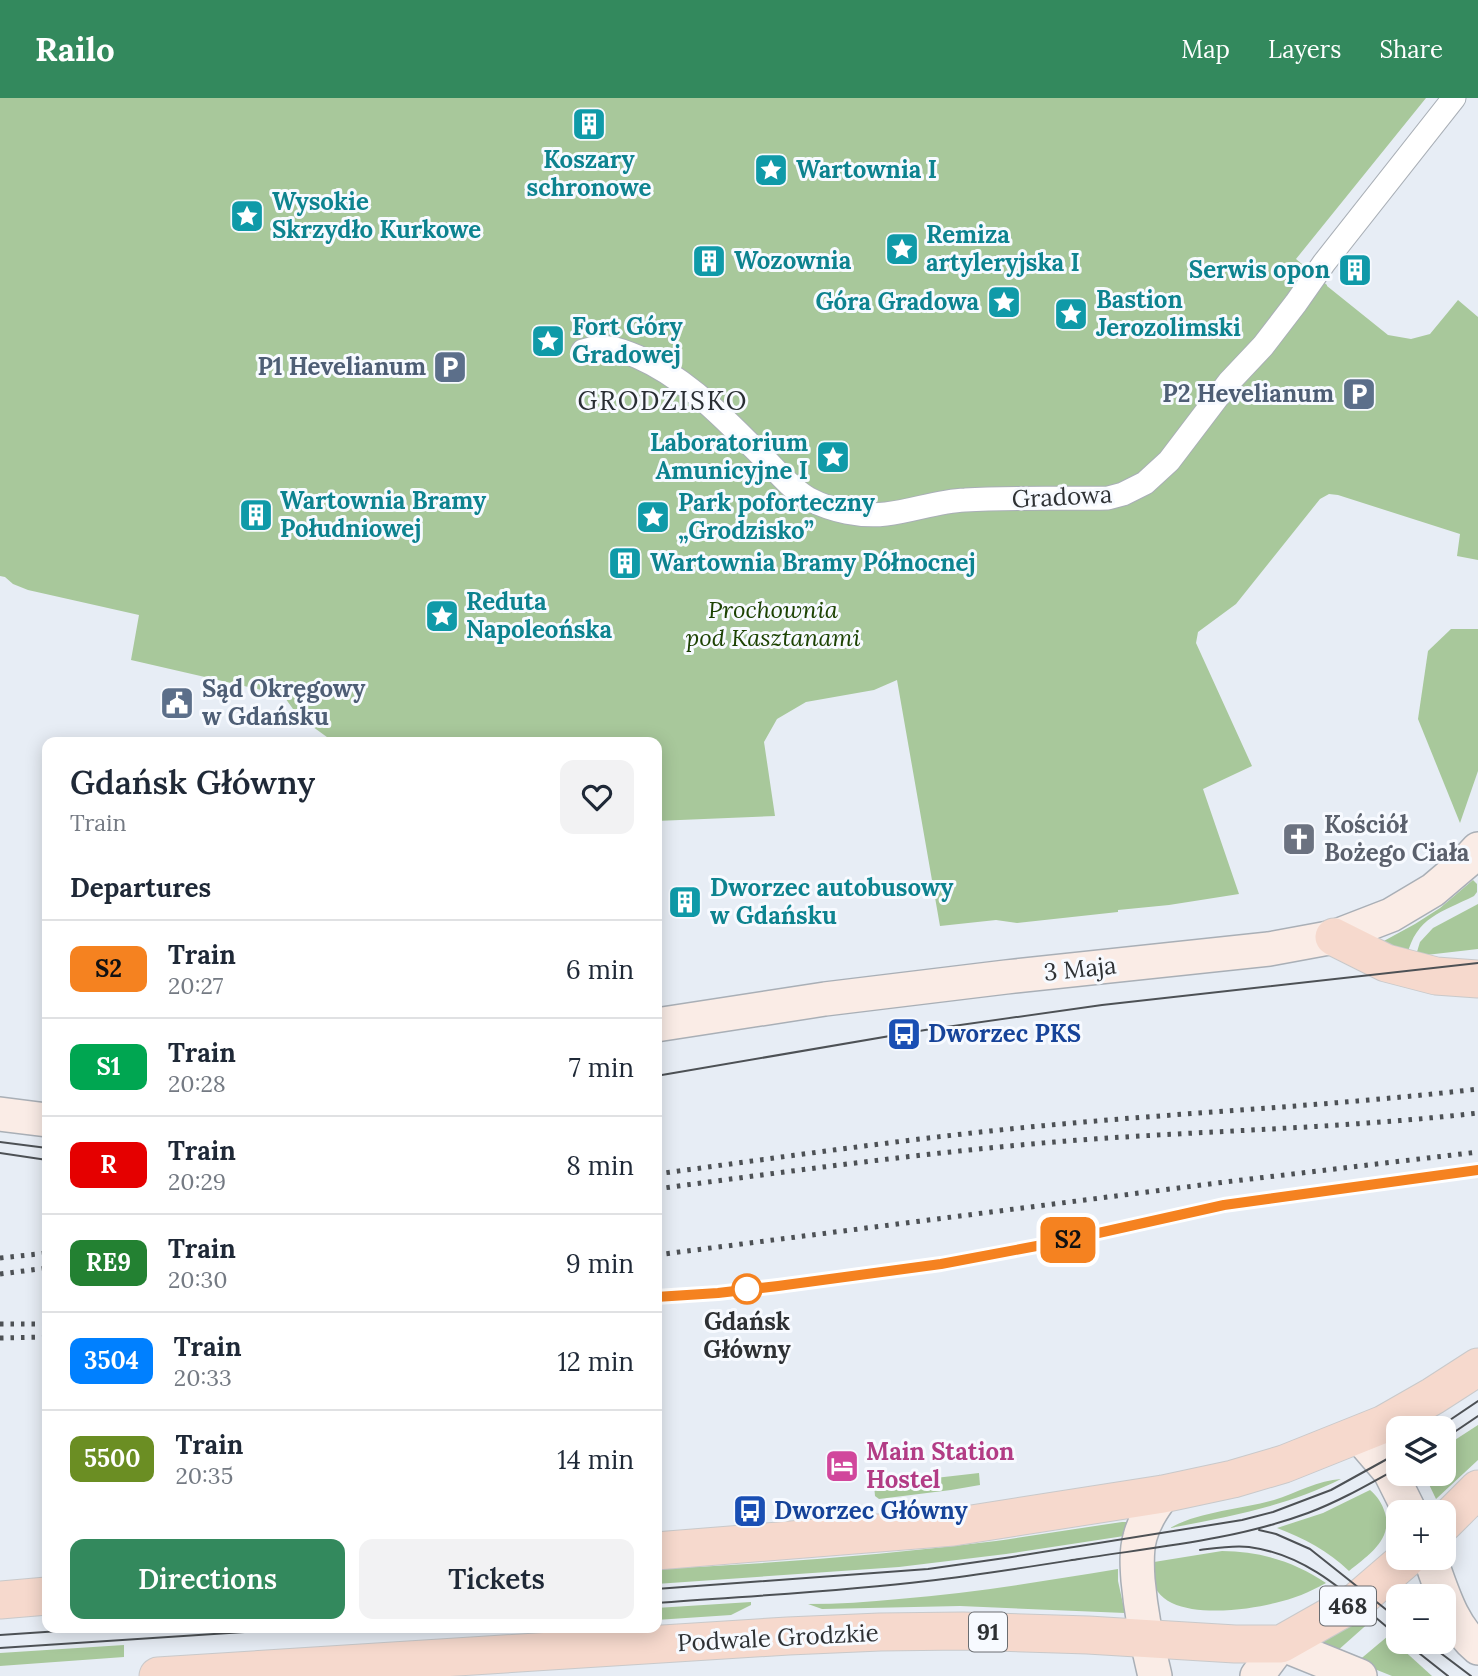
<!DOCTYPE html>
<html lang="en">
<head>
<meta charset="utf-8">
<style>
  :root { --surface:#fff; --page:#f2f2f3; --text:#1f2937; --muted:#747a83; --line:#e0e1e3; --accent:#33895d }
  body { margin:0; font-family:Lora,serif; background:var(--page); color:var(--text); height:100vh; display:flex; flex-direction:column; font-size:26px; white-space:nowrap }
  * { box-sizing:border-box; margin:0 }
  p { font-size:23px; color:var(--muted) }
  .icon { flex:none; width:38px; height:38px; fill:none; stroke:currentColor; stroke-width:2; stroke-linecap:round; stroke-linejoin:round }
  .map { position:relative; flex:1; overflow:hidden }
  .details { position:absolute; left:42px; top:639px; width:620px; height:896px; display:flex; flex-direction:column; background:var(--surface); border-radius:14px; box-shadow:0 4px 18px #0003 }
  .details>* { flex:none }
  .badge { padding:0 14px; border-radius:10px; font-size:24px; line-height:46px }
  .tools { position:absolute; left:1386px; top:1318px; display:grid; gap:14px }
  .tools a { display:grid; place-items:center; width:70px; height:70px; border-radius:14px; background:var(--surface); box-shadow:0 4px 18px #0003; font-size:35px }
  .map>.badge { position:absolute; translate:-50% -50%; box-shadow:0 0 0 4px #fff }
  h2 { padding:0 28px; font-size:26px; line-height:63px }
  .round { display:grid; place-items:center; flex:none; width:74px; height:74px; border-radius:14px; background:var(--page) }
  .headline { display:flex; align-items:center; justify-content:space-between; height:119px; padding:0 28px }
  h1 { font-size:33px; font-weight:600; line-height:52px }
  .button { display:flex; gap:14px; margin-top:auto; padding:14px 28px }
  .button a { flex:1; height:80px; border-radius:14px; background:var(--accent); color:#fff; font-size:28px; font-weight:600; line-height:80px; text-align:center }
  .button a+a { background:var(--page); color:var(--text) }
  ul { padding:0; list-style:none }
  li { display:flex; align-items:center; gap:21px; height:98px; padding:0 28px; border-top:2px solid var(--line) }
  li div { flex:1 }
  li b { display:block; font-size:26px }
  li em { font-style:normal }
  li .badge { min-width:77px; font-weight:700; text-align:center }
  header { display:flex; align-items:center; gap:42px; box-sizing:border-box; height:98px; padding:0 35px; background:var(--accent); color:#fff }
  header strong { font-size:33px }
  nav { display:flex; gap:38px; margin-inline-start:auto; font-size:24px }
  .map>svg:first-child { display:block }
  .green { fill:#a8c89b }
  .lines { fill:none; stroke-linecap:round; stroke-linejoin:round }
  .street-casing { stroke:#a9afb6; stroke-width:25 }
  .secondary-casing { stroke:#a9afb6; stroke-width:36 }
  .primary-casing { stroke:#c9c9ca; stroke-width:39 }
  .street { stroke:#fff; stroke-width:23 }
  .secondary { stroke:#faece6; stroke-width:33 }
  .primary { stroke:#f6d9cd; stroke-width:37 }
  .tram { stroke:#4d5155; stroke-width:2 }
  .rail { stroke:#4d5155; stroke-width:5; stroke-dasharray:3.5 7; stroke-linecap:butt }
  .line-casing { stroke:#fff; stroke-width:16 }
  .line { stroke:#f58220; stroke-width:10 }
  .stop-dot { fill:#fff; stroke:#f58220; stroke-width:3.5 }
  .labels { text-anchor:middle; stroke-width:6; stroke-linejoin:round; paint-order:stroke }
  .shield { fill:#f7faff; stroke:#6a6d71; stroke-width:2 }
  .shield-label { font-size:23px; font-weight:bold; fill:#2e3134 }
  .culture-label { font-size:24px; font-weight:bold; fill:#0d838f; stroke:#f7faff; text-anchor:start }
  .service-label { font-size:24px; font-weight:bold; fill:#4e5e75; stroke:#f7faff; text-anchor:end }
  .street-label { font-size:24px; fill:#2e3134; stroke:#f7faff }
  .park-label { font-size:24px; font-style:italic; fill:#1c4202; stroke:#f7faff }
  .worship-label { font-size:24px; font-weight:bold; fill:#5b616d; stroke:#f7faff; text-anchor:start }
  .transit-label { font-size:24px; font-weight:bold; fill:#164399; stroke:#f7faff; text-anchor:start }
  .stop-label { font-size:24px; font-weight:bold; fill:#2e3134; stroke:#f7faff }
  .hotel-label { font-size:24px; font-weight:bold; fill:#b23c85; stroke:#f7faff; text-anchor:start }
  .neighbourhood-label { font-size:26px; letter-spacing:2px; fill:#292e33; stroke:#f7faff }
</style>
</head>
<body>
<header>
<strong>Railo</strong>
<nav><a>Map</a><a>Layers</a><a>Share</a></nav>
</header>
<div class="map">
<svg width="1478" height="1578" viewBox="0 0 1478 1578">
  <rect width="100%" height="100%" fill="#e7edf5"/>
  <!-- green -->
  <g class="green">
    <polygon points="0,0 1426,0 1296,161 1327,187 1327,188 1388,237 1411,241 1430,236 1458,202 1478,219 1478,462 1457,458 1460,436 1338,397 1329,396 1320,401 1236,506 1198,534 1196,545 1252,668 1203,691 1239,796 1169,807 1118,812 1118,814 1017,825 996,822 940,828 897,582 874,592 806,604 777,621 764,644 775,718 656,723 656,644 331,644 331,642 298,618 283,597 131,562 139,517 28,492 13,486 5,479 0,478"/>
    <polygon points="1451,531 1478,531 1478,673 1460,725 1418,621 1428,553"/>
    <path d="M1473 782 1477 786V794L1474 798C1442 814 1416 819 1407 858L1382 844 1415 826 1440 810Z"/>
    <polygon points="1478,806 1478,851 1426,857 1416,857 1420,844 1433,830"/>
    <polygon points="1478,1327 1478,1362 1436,1401 1424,1376 1444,1376 1444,1349"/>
    <polygon points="979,1375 980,1387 951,1392 879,1401 875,1398 874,1387"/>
    <path d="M1341 1381C1287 1408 1229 1419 1170 1430 1198 1414 1242 1411 1274 1402 1296 1395 1319 1382 1341 1381Z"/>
    <path d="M1370 1392C1377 1398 1382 1405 1385 1415 1393 1442 1367 1458 1349 1473 1328 1453 1304 1440 1277 1430L1323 1415Z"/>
    <path d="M1122 1424H1133L1124 1438 1006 1456 899 1469 656 1486V1471C769 1466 883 1457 996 1443 1038 1437 1080 1430 1122 1424Z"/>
    <path d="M1222 1453C1260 1453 1295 1464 1326 1485 1310 1494 1293 1501 1275 1505 1241 1514 1139 1527 1154 1464Z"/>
    <path d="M1118 1471V1483L1125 1515 960 1508 822 1511 808 1506C838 1506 869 1504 899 1501 973 1495 1045 1483 1118 1471Z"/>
    <polygon points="751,1504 751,1507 731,1517 656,1522 656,1510"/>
    <polygon points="1367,1519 1372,1522 1336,1554 1313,1545 1343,1532"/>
    <polygon points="1388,1538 1432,1578 1392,1578 1357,1564"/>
    <polygon points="124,1547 124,1559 0,1568 0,1555"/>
  </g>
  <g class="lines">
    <!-- street casing -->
    <g class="street-casing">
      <path id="street" d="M583 253C606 246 617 250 638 259 688 281 724 321 762 358 776 372 791 391 809 401 832 413 861 419 886 416 913 413 938 403 965 402 1012 399 1060 401 1108 400L1123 396 1145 385 1169 363 1229 284 1263 248 1296 205 1324 165 1454 0"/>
    </g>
    <!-- secondary casing -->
    <g class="secondary-casing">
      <g id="secondary">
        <polyline points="656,927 825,901 1006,879 1269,851 1334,839 1391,817 1433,792 1466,764 1478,751"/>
        <polyline points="0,1016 47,1022"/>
        <polyline points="1359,1338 1390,1374 1410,1414"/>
        <path d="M1430 1460C1442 1492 1451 1528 1478 1550"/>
        <path d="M1155 1578C1147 1546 1141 1515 1138 1482 1137 1468 1136 1453 1140 1439 1144 1423 1153 1410 1163 1396"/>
        <polyline points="1257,1578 1281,1546 1360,1578"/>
      </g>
    </g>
    <!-- primary casing -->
    <g class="primary-casing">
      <g id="primary">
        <polyline points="1334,839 1386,865 1436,878 1478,881"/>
        <polyline points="1444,1425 1478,1391"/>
        <polyline points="656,1453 953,1429 1163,1396 1233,1381 1284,1366 1384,1326 1433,1298 1478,1269"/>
        <polyline points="0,1502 47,1498"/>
        <polyline points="158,1578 788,1538 880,1534 963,1533 1088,1537 1235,1546 1281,1546 1357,1503 1407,1460"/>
      </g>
    </g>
    <!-- street -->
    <use href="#street" class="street"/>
    <!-- secondary -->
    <use href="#secondary" class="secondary"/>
    <!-- primary -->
    <use href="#primary" class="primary"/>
    <!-- tram -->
    <g class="tram">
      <polyline points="656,978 925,932 1102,907 1478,865"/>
      <polyline points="0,1044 47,1050"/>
      <polyline points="0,1055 47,1062"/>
      <polyline points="1438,1330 1478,1303"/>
      <polyline points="1444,1341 1478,1318"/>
      <polyline points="1259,1432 1276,1436 1310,1451 1398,1521"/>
      <path d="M1200 1452C1216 1450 1233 1447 1249 1449 1311 1457 1352 1501 1398 1538"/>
      <polyline points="656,1491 928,1471 1012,1459 1242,1422 1273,1414 1331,1392 1398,1355"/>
      <path d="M656 1505C746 1498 837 1494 927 1483 978 1477 1028 1469 1079 1461 1156 1449 1235 1442 1308 1415 1340 1403 1369 1386 1398 1370"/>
      <polyline points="0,1537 105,1530"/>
      <polyline points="1405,1544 1448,1578"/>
      <polyline points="1426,1544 1471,1578"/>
      <polyline points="0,1550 304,1530"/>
    </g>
    <!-- rail -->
    <g class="rail">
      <path d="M656 1076C784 1059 912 1040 1040 1028 1186 1014 1333 1008 1478 991"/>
      <path d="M656 1091C807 1071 957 1050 1108 1040 1231 1032 1355 1029 1478 1015"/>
      <polyline points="656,1157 1225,1084 1478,1054"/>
      <polyline points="0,1160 47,1155"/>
      <polyline points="0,1176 47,1170"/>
      <polyline points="656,1199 718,1194 778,1188 941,1166 1058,1144 1224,1107 1268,1100 1478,1072"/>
      <polyline points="0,1226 47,1226"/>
      <polyline points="0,1240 47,1239"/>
    </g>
  </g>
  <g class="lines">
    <!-- line casing -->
    <g class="line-casing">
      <polyline id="line" points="656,1199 718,1195 778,1188 941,1166 1058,1144 1224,1107 1478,1072"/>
    </g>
    <!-- line -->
    <use href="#line" class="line"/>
  </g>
  <!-- icons -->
  <defs>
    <g id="building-square" transform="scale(1.75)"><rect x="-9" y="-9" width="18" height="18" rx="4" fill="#0f9aa8" stroke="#f7faff"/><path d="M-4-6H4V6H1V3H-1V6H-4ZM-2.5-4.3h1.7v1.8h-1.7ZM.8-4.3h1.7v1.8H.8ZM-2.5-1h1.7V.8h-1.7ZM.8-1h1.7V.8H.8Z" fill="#fff"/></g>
    <g id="sight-square" transform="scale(1.75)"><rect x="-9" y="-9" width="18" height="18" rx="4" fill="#0f9aa8" stroke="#f7faff"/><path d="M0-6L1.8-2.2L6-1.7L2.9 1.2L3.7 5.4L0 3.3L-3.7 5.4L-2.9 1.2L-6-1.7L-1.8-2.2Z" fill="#fff"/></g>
    <g id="parking-square" transform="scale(1.75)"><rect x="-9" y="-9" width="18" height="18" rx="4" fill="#5c6f8a" stroke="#f7faff"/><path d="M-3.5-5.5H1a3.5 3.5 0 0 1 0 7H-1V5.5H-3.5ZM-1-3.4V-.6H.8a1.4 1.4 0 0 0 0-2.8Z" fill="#fff"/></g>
    <g id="civic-square" transform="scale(1.75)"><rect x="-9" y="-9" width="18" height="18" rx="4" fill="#5c6f8a" stroke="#f7faff"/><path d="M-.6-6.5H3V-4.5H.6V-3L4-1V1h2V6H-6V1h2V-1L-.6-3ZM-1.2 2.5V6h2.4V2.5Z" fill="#fff"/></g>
    <g id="church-square" transform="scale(1.75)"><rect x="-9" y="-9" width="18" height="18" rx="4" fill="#6b7280" stroke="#f7faff"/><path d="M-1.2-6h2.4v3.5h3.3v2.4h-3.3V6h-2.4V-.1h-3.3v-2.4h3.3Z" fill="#fff"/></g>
    <g id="bus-square" transform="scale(1.75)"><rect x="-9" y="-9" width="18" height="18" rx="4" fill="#1a4fb4" stroke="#f7faff"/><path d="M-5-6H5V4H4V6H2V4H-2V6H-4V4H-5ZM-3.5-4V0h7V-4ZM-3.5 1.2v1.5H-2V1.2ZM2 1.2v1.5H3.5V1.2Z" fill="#fff"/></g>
    <g id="hotel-square" transform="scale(1.75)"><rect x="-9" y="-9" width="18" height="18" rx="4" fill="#d1479c" stroke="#f7faff"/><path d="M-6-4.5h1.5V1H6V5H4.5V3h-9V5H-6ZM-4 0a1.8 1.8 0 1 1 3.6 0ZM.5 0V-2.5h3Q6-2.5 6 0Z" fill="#fff"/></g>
  </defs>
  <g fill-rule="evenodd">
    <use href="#building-square" x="589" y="26"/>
    <use href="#sight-square" x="771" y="72"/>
    <use href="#sight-square" x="247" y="118"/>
    <use href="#sight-square" x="902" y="151"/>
    <use href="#building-square" x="709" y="163"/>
    <use href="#building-square" x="1355" y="172"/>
    <use href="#sight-square" x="1004" y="204"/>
    <use href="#sight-square" x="1071" y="216"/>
    <use href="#sight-square" x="548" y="243"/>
    <use href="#parking-square" x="450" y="269"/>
    <use href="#parking-square" x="1359" y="296"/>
    <use href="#sight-square" x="833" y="359"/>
    <use href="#building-square" x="256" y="417"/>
    <use href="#sight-square" x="653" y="419"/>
    <use href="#building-square" x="625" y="465"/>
    <use href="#sight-square" x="442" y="518"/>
    <use href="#civic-square" x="177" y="605"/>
    <use href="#church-square" x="1299" y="741"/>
    <use href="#building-square" x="685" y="804"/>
    <use href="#bus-square" x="904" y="936"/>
    <use href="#hotel-square" x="842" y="1368"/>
    <use href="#bus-square" x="750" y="1413"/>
  </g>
  <!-- markers -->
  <circle class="stop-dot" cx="747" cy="1191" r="14"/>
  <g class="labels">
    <!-- shield labels -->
    <g class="shield">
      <rect x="1320" y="1488.5" width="56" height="39" rx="5"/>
      <rect x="969" y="1514.5" width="38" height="39" rx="5"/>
    </g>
    <g class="shield-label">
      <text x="1348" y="1516">468</text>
      <text x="988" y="1542">91</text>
    </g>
    <!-- culture labels -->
    <g class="culture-label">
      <text x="589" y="70" text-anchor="middle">Koszary<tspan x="589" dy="28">schronowe</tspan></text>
      <text x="796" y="80">Wartownia I</text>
      <text x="272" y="112">Wysokie<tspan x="272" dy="28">Skrzydło Kurkowe</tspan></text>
      <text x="926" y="145">Remiza<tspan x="926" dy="28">artyleryjska I</tspan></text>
      <text x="734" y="171">Wozownia</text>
      <text x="1330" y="180" text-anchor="end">Serwis opon</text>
      <text x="1096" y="210">Bastion<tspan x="1096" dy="28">Jerozolimski</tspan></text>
      <text x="979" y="212" text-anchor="end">Góra Gradowa</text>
      <text x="572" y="237">Fort Góry<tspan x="572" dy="28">Gradowej</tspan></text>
      <text x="808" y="353" text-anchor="end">Laboratorium<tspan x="808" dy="28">Amunicyjne I</tspan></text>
      <text x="280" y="411">Wartownia Bramy<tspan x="280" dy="28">Południowej</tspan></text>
      <text x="678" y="413">Park poforteczny<tspan x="678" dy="28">„Grodzisko”</tspan></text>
      <text x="650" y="473">Wartownia Bramy Północnej</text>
      <text x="466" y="512">Reduta<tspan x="466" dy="28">Napoleońska</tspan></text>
      <text x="710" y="798">Dworzec autobusowy<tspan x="710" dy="28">w Gdańsku</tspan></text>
    </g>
    <!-- service labels -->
    <g class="service-label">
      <text x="426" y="277">P1 Hevelianum</text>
      <text x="1334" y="304">P2 Hevelianum</text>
      <text x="202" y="599" text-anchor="start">Sąd Okręgowy<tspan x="202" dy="28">w Gdańsku</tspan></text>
    </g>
    <!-- street labels -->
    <g class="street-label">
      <text transform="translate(1062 399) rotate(-3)" y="8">Gradowa</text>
      <text transform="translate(1080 871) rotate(-6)" y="8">3 Maja</text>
      <text transform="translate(778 1540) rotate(-3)" y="8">Podwale Grodzkie</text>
    </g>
    <!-- park labels -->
    <g class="park-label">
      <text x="773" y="520">Prochownia<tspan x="773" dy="28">pod Kasztanami</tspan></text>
    </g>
    <!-- worship labels -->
    <g class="worship-label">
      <text x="1324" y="735">Kościół<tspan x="1324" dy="28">Bożego Ciała</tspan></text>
    </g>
    <!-- transit labels -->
    <g class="transit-label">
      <text x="928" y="944">Dworzec PKS</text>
      <text x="774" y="1421">Dworzec Główny</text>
    </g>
    <!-- stop labels -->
    <g class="stop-label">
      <text x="747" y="1232">Gdańsk<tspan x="747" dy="28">Główny</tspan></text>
    </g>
    <!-- hotel labels -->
    <g class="hotel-label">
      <text x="866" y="1362">Main Station<tspan x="866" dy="28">Hostel</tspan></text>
    </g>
    <!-- neighbourhood labels -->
    <g class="neighbourhood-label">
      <text x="663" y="312">GRODZISKO</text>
    </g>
  </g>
</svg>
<div class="tools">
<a><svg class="icon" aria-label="layers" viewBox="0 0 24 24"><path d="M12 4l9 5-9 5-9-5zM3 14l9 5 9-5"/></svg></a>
<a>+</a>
<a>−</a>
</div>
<b class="badge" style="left:1068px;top:1142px;background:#f58220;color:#111">S2</b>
<section class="details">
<div class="headline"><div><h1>Gdańsk Główny</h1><p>Train</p></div><a class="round"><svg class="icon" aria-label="heart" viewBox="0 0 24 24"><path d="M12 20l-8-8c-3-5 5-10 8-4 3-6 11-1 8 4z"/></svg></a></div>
<h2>Departures</h2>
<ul>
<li><span class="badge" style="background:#f58220;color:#111">S2</span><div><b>Train</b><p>20:27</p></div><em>6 min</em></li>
<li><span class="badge" style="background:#00a651;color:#fff">S1</span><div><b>Train</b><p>20:28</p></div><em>7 min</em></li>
<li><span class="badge" style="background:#e50000;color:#fff">R</span><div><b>Train</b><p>20:29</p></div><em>8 min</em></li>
<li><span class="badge" style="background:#238132;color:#fff">RE9</span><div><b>Train</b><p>20:30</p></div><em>9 min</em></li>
<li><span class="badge" style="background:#0080ff;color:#fff">3504</span><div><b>Train</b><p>20:33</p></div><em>12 min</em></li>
<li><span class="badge" style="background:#6b8e23;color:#fff">5500</span><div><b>Train</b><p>20:35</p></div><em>14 min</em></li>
</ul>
<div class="button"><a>Directions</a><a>Tickets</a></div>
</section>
</div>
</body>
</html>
